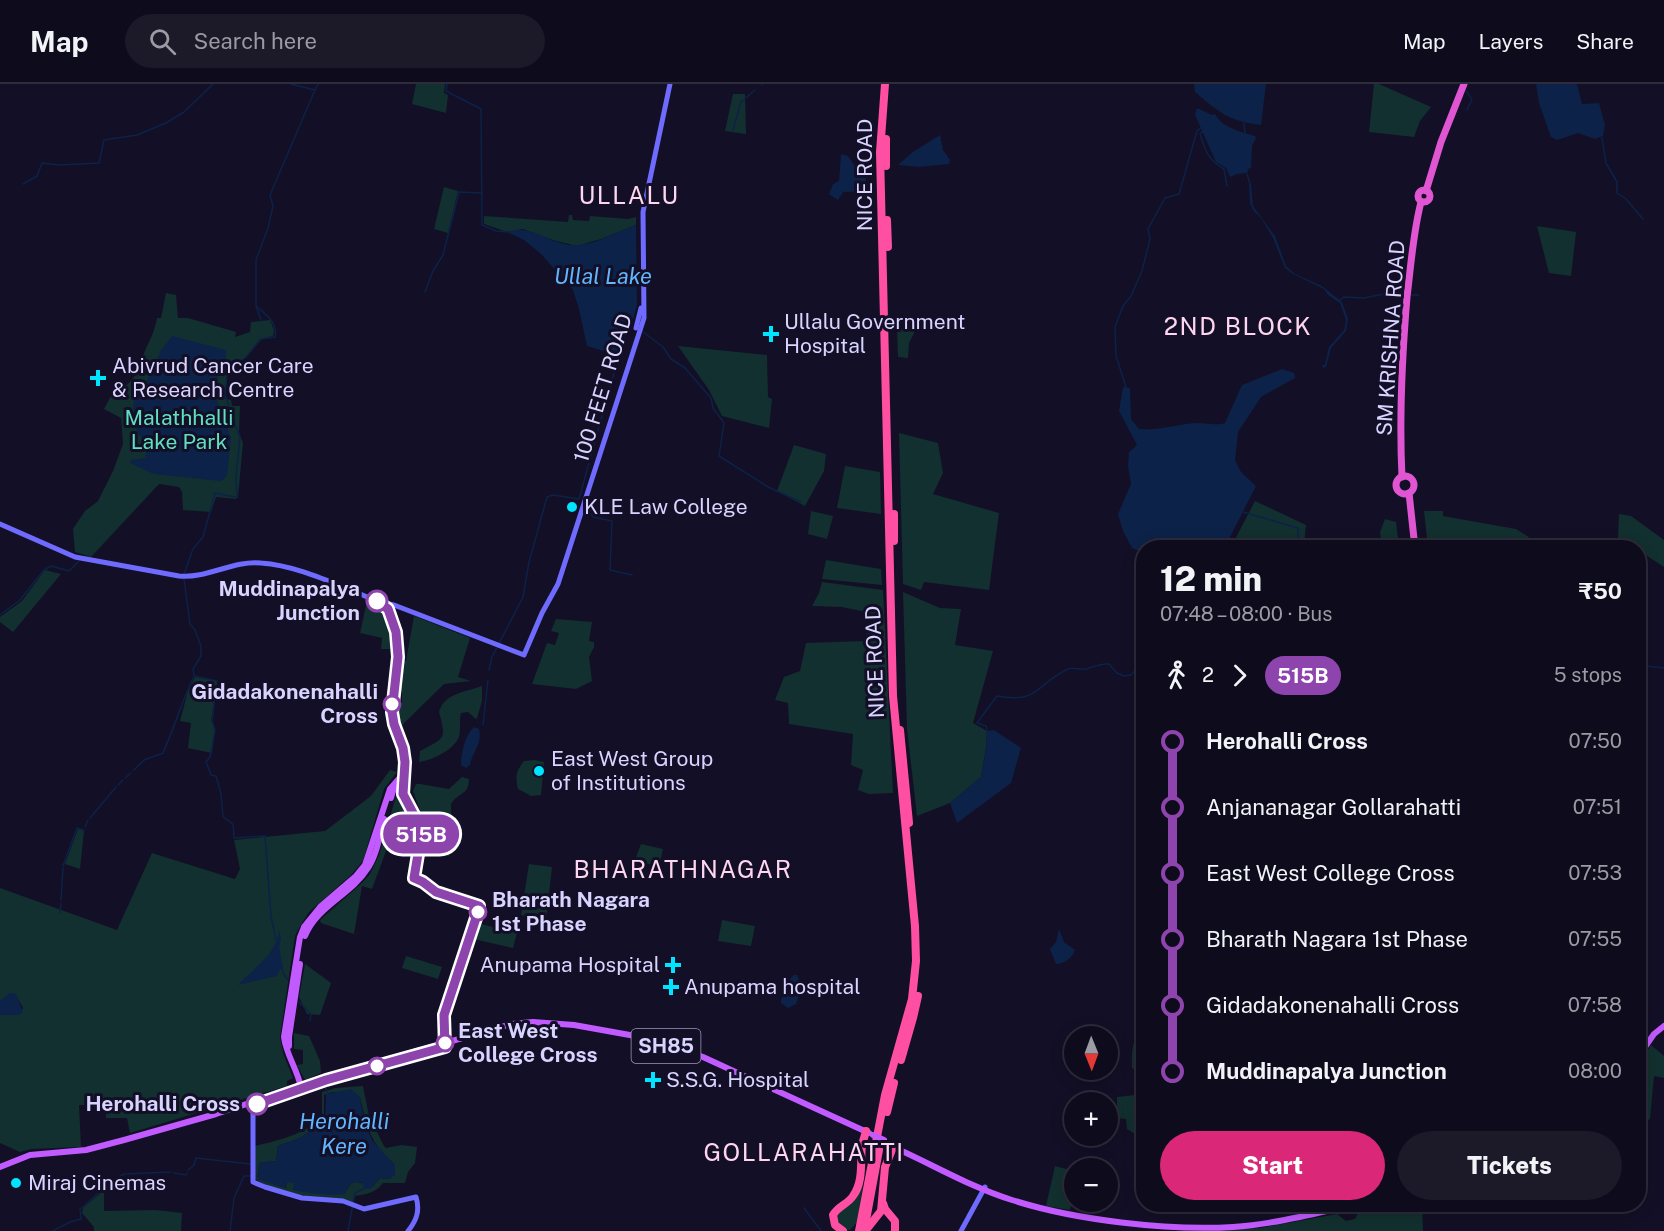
<!DOCTYPE html>
<html lang="en">
<head>
<meta charset="utf-8">
<style>
  :root { --surface:#0e0b1c; --page:#1c1929; --text:#f1f3f6; --muted:#9b9ba3; --line:#2e2b3b; --accent:#db2777 }
  body { margin:0; font-family:"Public Sans",sans-serif; background:var(--page); color:var(--text); height:100vh; display:flex; flex-direction:column; font-size:22px; white-space:nowrap }
  * { box-sizing:border-box; margin:0 }
  p { font-size:20px; color:var(--muted) }
  .icon { flex:none; width:33px; height:33px; fill:none; stroke:currentColor; stroke-width:2; stroke-linecap:round; stroke-linejoin:round }
  .map { position:relative; flex:1; overflow:hidden }
  .panel { position:absolute; left:1136px; top:456px; width:510px; height:672px; display:flex; flex-direction:column; background:var(--surface); border-radius:24px; box-shadow:0 3px 15px #0003,0 0 0 2px var(--line) }
  .panel>* { flex:none }
  .badge { padding:0 12px; border-radius:20px; font-size:21px; line-height:39px }
  .needle { width:39px; rotate:179deg }
  .controls { position:absolute; left:1064px; top:942px; display:grid; gap:12px }
  .controls a { display:grid; place-items:center; width:54px; height:54px; border-radius:50%; background:var(--surface); box-shadow:0 3px 15px #0003,0 0 0 2px var(--line); font-size:30px }
  .map>.badge { position:absolute; translate:-50% -50%; box-shadow:0 0 0 3px #fff }
  .legs { display:flex; align-items:center; gap:9px; height:66px; padding:0 24px; font-size:20px }
  .legs p { margin-inline-start:auto }
  .headline { display:flex; align-items:center; justify-content:space-between; height:102px; padding:0 24px }
  h1 { font-size:33px; font-weight:800; line-height:45px }
  .action { display:flex; gap:12px; margin-top:auto; padding:12px 24px }
  .action a { flex:1; height:69px; border-radius:36px; background:var(--accent); color:#fff; font-size:24px; font-weight:800; line-height:69px; text-align:center }
  .action a+a { background:var(--page); color:var(--text) }
  ul { padding:0 24px; list-style:none }
  li { display:flex; align-items:center; gap:21px; height:66px; font-size:22px }
  li i { display:grid; place-items:center; width:9px; height:100%; margin:0 8px; background:currentColor }
  li i::after { content:''; width:15px; height:15px; margin:-8px; border:4px solid; border-radius:50%; background:var(--surface) }
  li p { margin-inline-start:auto }
  li:first-child i { background:linear-gradient(#0000 50%,currentColor 0) }
  li:last-child i { background:linear-gradient(currentColor 50%,#0000 0) }
  header { display:flex; align-items:center; gap:36px; box-sizing:border-box; height:84px; padding:0 30px; background:var(--surface); border-bottom:2px solid var(--line) }
  header strong { font-size:28px }
  nav { display:flex; gap:33px; margin-inline-start:auto; font-size:21px }
  .search { width:420px; height:54px; background:var(--page); display:flex; align-items:center; gap:15px; box-sizing:border-box; padding:0 21px; border-radius:33px; color:var(--muted); font-size:22px }
  .map>svg:first-child { display:block }
  .green { fill:#12302f; fill-rule:evenodd }
  .water { fill:#0c2248 }
  .lines { fill:none; stroke-linecap:round; stroke-linejoin:round }
  .stream { stroke:#0c2248; stroke-width:1.5 }
  .secondary { stroke:#6f6bff; stroke-width:5 }
  .primary { stroke:#c25bff; stroke-width:6 }
  .trunk { stroke:#e055d1; stroke-width:7 }
  .motorway { stroke:#ff4fa3; stroke-width:8 }
  .primary-bridge { stroke:#c25bff; stroke-width:6 }
  .line-1-casing { stroke:#fff; stroke-width:14 }
  .line-1 { stroke:#8e44ad; stroke-width:9 }
  .poi-dot { fill:#00e5ff; stroke:#130f26; stroke-width:2 }
  .stop-1-dot { fill:#fff; stroke:#8e44ad; stroke-width:3 }
  .labels { text-anchor:middle; stroke-width:6; stroke-linejoin:round; paint-order:stroke }
  .shield { fill:#130f26; stroke:#9e99be; stroke-width:1.5 }
  .shield-label { font-size:20px; font-weight:bold; fill:#d9d4ff }
  .street-label { font-size:21px; fill:#d9d4ff; stroke:#130f26 }
  .poi-label { font-size:21px; fill:#d9d4ff; stroke:#130f26; text-anchor:start }
  .park-label { font-size:21px; fill:#5fe0c0; stroke:#130f26 }
  .stop-label { font-size:21px; font-weight:bold; fill:#d9d4ff; stroke:#130f26; text-anchor:end }
  .water-label { font-size:22px; font-style:italic; fill:#62b6ff; stroke:#130f26 }
  .quarter-label { font-size:24px; letter-spacing:1.5px; fill:#ffd6f0; stroke:#130f26 }
</style>
</head>
<body>
<header>
<strong>Map</strong>
<div class="search"><svg class="icon" aria-label="search" viewBox="0 0 24 24"><circle cx="10" cy="10" r="6"/><path d="M15 15l6 6"/></svg>Search here</div>
<nav><a>Map</a><a>Layers</a><a>Share</a></nav>
</header>
<div class="map">
<svg width="1664" height="1147" viewBox="0 0 1664 1147">
  <rect width="100%" height="100%" fill="#130f26"/>
  <!-- green -->
  <g class="green">
    <polygon points="416,0 445,0 444,9 448,11 446,29 412,20"/>
    <polygon points="1374,0 1379,0 1431,23 1420,37 1414,53 1369,48"/>
    <polygon points="733,10 745,10 746,50 725,47"/>
    <polygon points="444,103 458,107 448,149 434,145"/>
    <polygon points="569,131 572,131 573,136 589,137 590,132 628,135 636,133 636,141 601,155 577,162 556,157 523,145 507,148 484,140 484,132 568,138"/>
    <polygon points="1537,142 1576,148 1571,192 1549,189"/>
    <path d="M166 209 176 211 178 234H188L236 248 235 253 250 248 251 238 270 236 274 246 273 252 260 255 244 275 230 285 227 293 225 315 231 316 232 322H240L239 348 243 359 238 413 236 415 216 413 211 428 183 426 182 408 179 403 159 400 91 473 75 468 73 445 85 427 98 417 113 387 123 360 121 334 104 325 118 299 127 301C140 289 140 277 147 262 152 252 155 245 157 234H161Z"/>
    <polygon points="897,245 916,245 909,259 908,274 898,273"/>
    <polygon points="678,262 767,271 768,313 772,315 769,344 722,332 709,306"/>
    <polygon points="899,349 938,359 943,389 933,410 999,429 989,506 924,498 921,506 903,500"/>
    <polygon points="794,361 826,370 824,387 805,422 777,407"/>
    <polygon points="845,382 880,388 881,430 837,424"/>
    <polygon points="1255,417 1306,441 1304,461 1286,457 1251,456 1243,463 1231,463"/>
    <polygon points="811,427 833,432 827,455 808,450"/>
    <polygon points="1424,427 1443,427 1443,432 1516,445 1529,453 1521,461 1503,454 1465,460 1463,463 1428,463"/>
    <polygon points="1619,430 1631,432 1664,456 1664,483 1638,466 1638,464 1634,463 1618,454"/>
    <polygon points="1385,435 1396,438 1399,463 1382,463 1380,448"/>
    <polygon points="826,476 881,485 882,501 822,495"/>
    <polygon points="45,486 61,490 13,548 0,538 0,533 22,517"/>
    <polygon points="822,498 883,506 893,709 869,710 858,706 863,686 851,681 853,650 789,640 788,619 775,616 784,593 800,587 806,559 864,557 871,540 871,529 842,523 812,522 819,509"/>
    <polygon points="903,508 940,524 961,525 955,561 993,567 973,639 987,647 986,664 981,693 950,719 917,732 907,645"/>
    <polygon points="366,522 388,531 395,565 381,565 382,554 360,549"/>
    <polygon points="414,532 470,554 458,593 471,597 444,600 398,645 395,620 402,619 402,608 396,607 400,577 406,577"/>
    <polygon points="556,535 592,538 589,557 594,558 594,563 589,573 592,597 576,605 532,600 547,559 555,561 559,549 551,547"/>
    <polygon points="195,593 217,597 211,637 215,644 212,669 188,664 191,639 180,637 188,607"/>
    <path d="M482 602V617L477 634 476 635 468 628 461 629C459 636 461 646 459 653 453 667 432 676 419 678L420 667C444 654 447 657 439 628 444 609 466 608 482 602Z"/>
    <path d="M535 676 544 678 541 711 531 712 518 705C515 693 516 687 524 677Z"/>
    <polygon points="390,686 397,688 384,705 363,777 351,791 309,828 299,844 295,852 280,953 283,969 293,994 287,997 287,1002 130,1049 127,1034 106,1034 106,1021 79,1021 81,1063 31,1065 20,1068 0,1059 0,931 19,931 23,924 15,910 0,917 0,804 117,846 152,769 235,795 240,785 234,756 325,747 371,712"/>
    <path d="M462 693 469 695C469 712 458 708 451 720L452 759 449 772 441 771 439 757 427 746 413 707 416 700H420L449 705Z"/>
    <polygon points="397,709 400,709 418,745 394,738 389,755 390,756 372,805 362,802 354,850 321,839 320,836 362,799 370,790 379,771"/>
    <polygon points="78,745 84,747 80,785 65,780"/>
    <polygon points="641,760 663,765 659,783 635,776"/>
    <polygon points="529,780 552,783 546,837 521,831"/>
    <polygon points="722,836 755,842 751,862 718,857"/>
    <polygon points="477,839 517,849 513,864 473,855"/>
    <polygon points="406,872 442,883 438,895 402,884"/>
    <polygon points="305,880 331,899 320,931 307,930 299,913"/>
    <path d="M1143 943V987L1138 988 1132 984C1131 969 1132 954 1143 943Z"/>
    <polygon points="294,949 309,952 320,977 321,989 305,996 297,981 303,980 303,966 294,965"/>
    <polygon points="1651,961 1664,972 1664,994 1654,992 1650,1035 1648,1036 1641,1025 1638,1026 1638,982"/>
    <path d="M363 1002 369 1032 384 1062 386 1064 401 1061 417 1063 415 1079 408 1088 405 1099H383C377 1108 367 1110 355 1112L353 1120C325 1115 276 1110 254 1094V1062C282 1056 299 1051 322 1035V1008L335 1004ZM333 1008H353L360 1013C368 1046 369 1057 395 1081L390 1095 380 1094 371 1104C358 1096 351 1094 345 1110L287 1097 286 1104 258 1095 259 1079 276 1077 278 1062 300 1054 324 1038V1011Z"/>
    <polygon points="1143,1010 1143,1055 1127,1045 1126,1035 1117,1034 1117,1013"/>
    <polygon points="1055,1082 1074,1087 1074,1108 1070,1126 1046,1122"/>
    <polygon points="861,1098 863,1102 857,1138 850,1146 841,1145 835,1131"/>
    <polygon points="104,1106 104,1127 156,1126 182,1129 181,1147 94,1147 94,1143 82,1129 83,1124"/>
    <polygon points="1389,1121 1422,1121 1423,1147 1210,1147 1260,1144 1337,1130 1346,1137 1355,1135 1359,1127"/>
  </g>
  <!-- water -->
  <g class="water">
    <path d="M1194 0H1266L1261 41C1228 37 1220 29 1195 8Z"/>
    <polygon points="1536,0 1577,0 1582,20 1599,19 1605,41 1603,52 1595,55 1578,49 1557,56 1551,53 1539,19"/>
    <path d="M1197 24 1212 31 1215 30C1222 44 1242 48 1255 52L1256 54 1252 62 1251 84H1249L1247 89 1237 90 1230 93 1226 84 1216 78 1195 31Z"/>
    <polygon points="940,51 943,66 950,76 949,80 920,83 898,81 913,68"/>
    <polygon points="841,70 848,72 857,85 866,91 866,107 843,108 838,116 829,110 833,100 839,97"/>
    <polygon points="1249,100 1251,100 1253,122 1275,152 1286,182 1295,190 1322,202 1342,218 1348,235 1346,247 1331,264 1326,283 1323,284 1322,282 1325,280 1329,263 1344,246 1346,236 1340,219 1328,211 1324,205 1293,190 1285,184 1273,154 1261,134 1253,126 1250,119"/>
    <path d="M636 141 637 221 631 243 624 247 617 271 587 262 579 225 573 206 541 170 524 156 507 148C532 138 553 164 579 161 599 159 617 147 636 141Z"/>
    <polygon points="172,252 226,266 226,273 218,291 216,313 231,354 227,392 221,397 154,390 130,379 131,376 145,374 148,363 137,348 133,329 134,314 150,292 160,268"/>
    <path d="M1282 285 1294 289 1295 294 1261 313 1238 348 1235 376 1241 388 1256 402 1225 463 1143 464V469L1132 464 1123 447 1118 430 1131 400 1128 382 1129 368 1137 361 1119 327 1123 303 1130 304 1131 335 1139 345C1159 347 1177 340 1197 339 1207 339 1215 342 1225 339L1242 301Z"/>
    <path d="M474 643 479 645C483 660 472 668 470 681L466 684 461 681C461 669 465 651 474 643Z"/>
    <polygon points="994,646 1021,664 1011,699 957,739 950,719 981,693 986,664 987,647"/>
    <path d="M1059 845 1064 858 1075 866C1073 874 1063 880 1056 880L1050 865 1056 858Z"/>
    <path d="M279 846 281 855 279 863 283 883 278 888 277 892 238 901C252 885 277 871 279 846Z"/>
    <path d="M794 891H797C802 901 800 910 796 920L788 924 781 919V916L790 895Z"/>
    <polygon points="10,909 16,910 23,928 19,931 0,931 0,917"/>
    <path d="M351 1005 360 1013 365 1040 372 1056 395 1081V1093L393 1091 391 1095 380 1094 371 1104 365 1105 361 1098C351 1098 348 1101 345 1110 328 1112 310 1109 293 1106L294 1099 287 1098 285 1104 258 1095 259 1079 276 1077 278 1062 300 1054 325 1037 326 1010Z"/>
  </g>
  <g class="lines">
    <!-- stream -->
    <g class="stream">
      <polyline points="291,0 315,6 318,0"/>
      <polyline points="447,0 446,7 481,25 482,141 496,147 507,148"/>
      <polyline points="762,1 762,0"/>
      <polyline points="1466,7 1472,15 1467,26"/>
      <polyline points="1244,39 1245,49"/>
      <polyline points="733,46 741,18 755,6"/>
      <polyline points="1602,54 1606,79 1617,98 1617,109 1626,115 1643,135"/>
      <polyline points="1247,90 1250,100"/>
      <polyline points="23,100 37,92 42,79 59,81 99,79 104,56 137,51 166,39 184,28 213,0"/>
      <polyline points="425,208 433,187 443,171 459,108 482,109"/>
      <polyline points="1411,211 1419,211"/>
      <polyline points="1340,216 1344,213 1364,214 1384,210 1406,211"/>
      <polyline points="261,236 256,222 256,176 268,144 273,122 270,111 315,6"/>
      <polyline points="642,247 663,263 671,275 685,284 711,314 713,324 724,339 719,372 768,403 801,418"/>
      <path d="M1126 303 1116 272 1115 243 1123 222 1131 212 1142 187 1150 155 1148 145 1165 114 1179 110 1197 47 1202 43 1203 47 1200 50C1206 67 1207 75 1224 85L1227 102"/>
      <polyline points="587,421 593,433 612,437 610,486 632,491"/>
      <polyline points="1243,428 1298,444 1298,464"/>
      <path d="M184 490 193 465 203 453 215 409 235 413 237 412 236 392 240 354 225 311 227 291 229 285 246 273 261 255 275 253C278 238 265 230 256 222"/>
      <path d="M184 495 190 540 195 546 201 562V572L193 585 194 592 217 597 212 637 215 646 210 673 206 678 211 691 216 692 221 710 223 733C235 741 233 737 234 754L265 752 271 832 276 856"/>
      <polyline points="0,531 20,516 44,486 51,482 69,487 79,477"/>
      <polyline points="1638,581 1664,584"/>
      <polyline points="489,586 492,573 523,513 529,478 547,413 553,411 579,415 617,278"/>
      <polyline points="483,641 488,596"/>
      <path d="M987 647 986 642 977 639 997 612C1039 620 1036 600 1068 585 1073 583 1080 586 1086 585 1094 583 1100 579 1109 580L1117 589 1124 592 1131 591 1135 586 1143 563"/>
      <path d="M134 686 144 676 163 669C174 644 182 618 193 594"/>
      <polyline points="125,694 131,689"/>
      <polyline points="118,701 123,696"/>
      <polyline points="90,734 116,703"/>
      <polyline points="85,743 88,736"/>
      <polyline points="63,782 77,744 84,746"/>
      <polyline points="1143,786 1141,793 1143,795"/>
      <polyline points="61,816 63,784"/>
      <polyline points="60,829 61,819"/>
      <polyline points="282,884 283,889 288,896"/>
      <polyline points="299,918 311,930 310,937"/>
      <polyline points="325,1002 327,1008"/>
      <polyline points="188,1086 194,1081 196,1074 250,1080"/>
      <polyline points="174,1089 186,1091 187,1089"/>
      <polyline points="804,1124 821,1147"/>
      <polyline points="53,1147 70,1138 81,1135 80,1125 83,1123 108,1100 124,1090 171,1088"/>
      <polyline points="230,1147 234,1114 244,1092 258,1092"/>
      <polyline points="348,1147 355,1109 365,1104"/>
    </g>
    <!-- secondary -->
    <g class="secondary">
      <polyline points="636,244 641,224"/>
      <path d="M0 440 75 473 179 492C207 495 233 476 261 479 290 481 319 493 346 504 361 510 377 519 394 521L524 571 542 529 558 500 644 234 643 128 670 0"/>
      <path d="M383 519C400 538 400 571 397 595 395 605 391 615 392 627 392 639 399 650 402 662 406 674 404 686 403 699"/>
      <path d="M253 1018V1098L265 1103 302 1114 343 1117 364 1125 416 1113C420 1126 417 1136 408 1147"/>
      <polyline points="961,1147 985,1103"/>
    </g>
    <!-- primary -->
    <g class="primary">
      <polyline points="391,714 393,707 403,699"/>
      <path d="M305 852C317 822 351 811 368 784 377 770 380 751 384 735"/>
      <polyline points="289,962 289,953 300,880"/>
      <polyline points="1638,973 1654,950 1664,942"/>
      <path d="M301 1004C298 986 286 971 284 953L300 853 304 843 321 822 356 792 365 781 390 705 404 689"/>
      <path d="M884 1059C927 1077 967 1102 1012 1116 1074 1136 1168 1147 1233 1143 1275 1140 1317 1129 1358 1120"/>
      <polyline points="0,1083 30,1071 86,1066 124,1056 216,1030 344,988 511,940 533,938 574,941 652,955 670,961 703,973 869,1049"/>
    </g>
    <!-- trunk -->
    <g class="trunk">
      <circle cx="1424" cy="112" r="6"/>
      <polyline points="1426,107 1441,58 1464,0"/>
      <circle cx="1405" cy="401" r="9"/>
      <path d="M1402 393C1399 333 1402 273 1407 213 1411 181 1413 149 1421 118"/>
      <polyline points="1409,409 1415,464"/>
    </g>
    <!-- motorway -->
    <g class="motorway">
      <polyline points="886,82 886,55"/>
      <polyline points="887,136 888,163"/>
      <polyline points="894,430 894,457"/>
      <polyline points="900,646 909,739"/>
      <polyline points="901,976 913,934 918,912"/>
      <polyline points="887,1028 894,999"/>
      <polyline points="883,1119 885,1125 895,1137 895,1147"/>
      <polyline points="866,1146 881,1127 885,1083 894,1061"/>
      <path d="M843 1147 835 1141 833 1131C838 1122 848 1120 853 1112 864 1097 860 1077 862 1061 863 1056 865 1052 866 1047"/>
      <polyline points="859,1147 885,1011 912,915 916,877 915,842 893,612 880,68 885,0"/>
      <polyline points="864,1147 879,1066"/>
    </g>
    <!-- primary-bridge -->
    <polyline class="primary-bridge" points="873,1051 884,1056"/>
  </g>
  <g class="lines">
    <!-- line-1 casing -->
    <g class="line-1-casing">
      <polyline id="line-1" points="257,1020 326,996 445,963 444,931 478,828 479,822 436,808 423,798 414,794 422,746 403,710 405,678 403,664 394,640 392,628 398,573 396,548 388,525 377,517"/>
    </g>
    <!-- line-1 -->
    <use href="#line-1" class="line-1"/>
  </g>
  <!-- markers -->
  <g class="poi-dot">
    <path d="M768 241h6v6h6v6h-6v6h-6v-6h-6v-6h6z"/>
    <path d="M95 285h6v6h6v6h-6v6h-6v-6h-6v-6h6z"/>
    <circle cx="572" cy="423" r="6"/>
    <circle cx="539" cy="687" r="6"/>
    <path d="M670 872h6v6h6v6h-6v6h-6v-6h-6v-6h6z"/>
    <path d="M668 894h6v6h6v6h-6v6h-6v-6h-6v-6h6z"/>
    <path d="M650 987h6v6h6v6h-6v6h-6v-6h-6v-6h6z"/>
    <circle cx="16" cy="1099" r="6"/>
  </g>
  <g class="stop-1-dot">
    <circle cx="377" cy="517" r="10"/>
    <circle cx="392" cy="620" r="8"/>
    <circle cx="478" cy="828" r="8"/>
    <circle cx="445" cy="959" r="8"/>
    <circle cx="377" cy="982" r="8"/>
    <circle cx="257" cy="1020" r="10"/>
  </g>
  <g class="labels">
    <!-- shield labels -->
    <rect class="shield" x="631.5" y="945" width="69" height="34" rx="4.5"/>
    <g class="shield-label">
      <text x="666" y="969">SH85</text>
    </g>
    <!-- street labels -->
    <g class="street-label">
      <text transform="translate(865 91) rotate(-90)" y="7">NICE ROAD</text>
      <text transform="translate(1391 254) rotate(-86)" y="7">SM KRISHNA ROAD</text>
      <text transform="translate(603 304) rotate(-73)" y="7">100 FEET ROAD</text>
      <text transform="translate(875 578) rotate(-92)" y="7">NICE ROAD</text>
    </g>
    <!-- poi labels -->
    <g class="poi-label">
      <text x="784" y="245">Ullalu Government<tspan x="784" dy="24">Hospital</tspan></text>
      <text x="112" y="289">Abivrud Cancer Care<tspan x="112" dy="24">&amp; Research Centre</tspan></text>
      <text x="584" y="430">KLE Law College</text>
      <text x="551" y="682">East West Group<tspan x="551" dy="24">of Institutions</tspan></text>
      <text x="660" y="888" text-anchor="end">Anupama Hospital</text>
      <text x="684" y="910">Anupama hospital</text>
      <text x="666" y="1003">S.S.G. Hospital</text>
      <text x="28" y="1106">Miraj Cinemas</text>
    </g>
    <!-- park labels -->
    <g class="park-label">
      <text x="179" y="341">Malathhalli<tspan x="179" dy="24">Lake Park</tspan></text>
    </g>
    <!-- stop labels -->
    <g class="stop-label">
      <text x="360" y="512">Muddinapalya<tspan x="360" dy="24">Junction</tspan></text>
      <text x="378" y="615">Gidadakonenahalli<tspan x="378" dy="24">Cross</tspan></text>
      <text x="492" y="823" text-anchor="start">Bharath Nagara<tspan x="492" dy="24">1st Phase</tspan></text>
      <text x="458" y="954" text-anchor="start">East West<tspan x="458" dy="24">College Cross</tspan></text>
      <text x="240" y="1027">Herohalli Cross</text>
    </g>
    <!-- water labels -->
    <g class="water-label">
      <text x="603" y="200">Ullal Lake</text>
      <text x="344" y="1045">Herohalli<tspan x="344" dy="25">Kere</tspan></text>
    </g>
    <!-- quarter labels -->
    <g class="quarter-label">
      <text x="629" y="120">ULLALU</text>
      <text x="1238" y="251">2ND BLOCK</text>
      <text x="683" y="794">BHARATHNAGAR</text>
      <text x="804" y="1077">GOLLARAHATTI</text>
    </g>
  </g>
</svg>
<div class="controls">
<a><svg class="needle" viewBox="-14 -14 28 28"><path d="M0-13l5 13h-10z" fill="#e53935"/><path d="M0 13l5-13h-10z" fill="#9b9ba3"/></svg></a>
<a>+</a>
<a>−</a>
</div>
<b class="badge" style="left:421px;top:750px;background:#8e44ad;color:#fff">515B</b>
<section class="panel">
<div class="headline"><div><h1>12 min</h1><p>07:48 – 08:00 · Bus</p></div><b>₹50</b></div>
<div class="legs"><svg class="icon" aria-label="walk" viewBox="0 0 24 24"><circle cx="13" cy="4" r="2"/><path d="M13 8l-2 6 4 7M11 14l-3 7M7 12l3-4h3l4 4"/></svg>2<svg class="icon" aria-label="forward" viewBox="0 0 24 24"><path d="M9 5l7 7-7 7"/></svg><b class="badge" style="background:#8e44ad;color:#fff">515B</b><p>5 stops</p></div>
<ul>
<li><i style="color:#8e44ad"></i><b>Herohalli Cross</b><p>07:50</p></li>
<li><i style="color:#8e44ad"></i><span>Anjananagar Gollarahatti</span><p>07:51</p></li>
<li><i style="color:#8e44ad"></i><span>East West College Cross</span><p>07:53</p></li>
<li><i style="color:#8e44ad"></i><span>Bharath Nagara 1st Phase</span><p>07:55</p></li>
<li><i style="color:#8e44ad"></i><span>Gidadakonenahalli Cross</span><p>07:58</p></li>
<li><i style="color:#8e44ad"></i><b>Muddinapalya Junction</b><p>08:00</p></li>
</ul>
<div class="action"><a>Start</a><a>Tickets</a></div>
</section>
</div>
</body>
</html>
